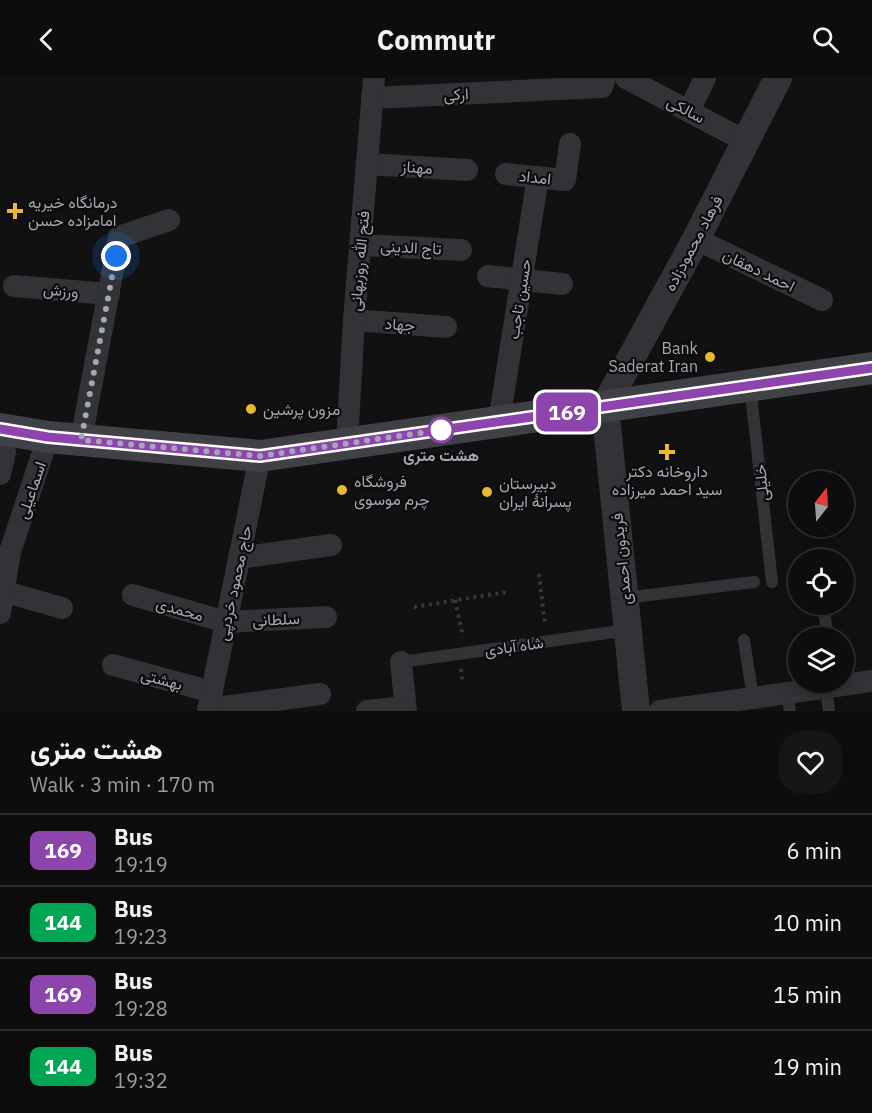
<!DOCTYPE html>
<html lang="en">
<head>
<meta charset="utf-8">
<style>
  :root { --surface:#0d0d0e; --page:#161617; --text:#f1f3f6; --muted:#9a9c9e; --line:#2d2d2e }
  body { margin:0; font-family:"IBM Plex Sans",Vazirmatn,sans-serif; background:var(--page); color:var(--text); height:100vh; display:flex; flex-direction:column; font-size:22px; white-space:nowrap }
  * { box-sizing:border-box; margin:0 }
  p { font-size:20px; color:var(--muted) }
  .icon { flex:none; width:33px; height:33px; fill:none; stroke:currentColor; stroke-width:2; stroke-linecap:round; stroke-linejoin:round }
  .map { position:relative; height:633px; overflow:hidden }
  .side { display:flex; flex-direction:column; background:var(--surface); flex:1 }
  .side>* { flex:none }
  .badge { padding:0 12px; border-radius:9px; font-size:21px; line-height:39px }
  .needle { width:39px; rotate:17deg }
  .tools { position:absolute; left:788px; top:393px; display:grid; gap:12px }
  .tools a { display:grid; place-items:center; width:66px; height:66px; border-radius:50%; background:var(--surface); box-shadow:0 3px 15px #0003,0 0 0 2px var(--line); font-size:30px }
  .you { position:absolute; width:30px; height:30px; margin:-15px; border:4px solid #fff; border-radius:50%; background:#1a73e8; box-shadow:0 0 0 9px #1a73e833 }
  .map>.badge { position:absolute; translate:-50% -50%; box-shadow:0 0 0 3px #fff }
  .round { display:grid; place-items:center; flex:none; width:63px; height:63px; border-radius:24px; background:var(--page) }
  .head { display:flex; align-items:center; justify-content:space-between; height:102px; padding:0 30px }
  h1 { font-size:28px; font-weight:700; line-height:45px }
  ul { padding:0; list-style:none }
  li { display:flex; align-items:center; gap:18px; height:72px; padding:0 30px; border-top:2px solid var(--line) }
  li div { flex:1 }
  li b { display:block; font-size:22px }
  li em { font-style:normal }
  li .badge { min-width:66px; font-weight:700; text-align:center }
  header { display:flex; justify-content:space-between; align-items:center; height:78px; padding:0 30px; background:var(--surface); font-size:27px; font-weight:700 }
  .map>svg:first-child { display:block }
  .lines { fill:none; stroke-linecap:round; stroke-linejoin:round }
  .path { stroke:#38393e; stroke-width:4; stroke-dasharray:3 4.5; stroke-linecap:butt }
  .service { stroke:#323337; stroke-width:12 }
  .minor { stroke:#323337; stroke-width:22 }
  .tertiary { stroke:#323337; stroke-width:28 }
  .secondary { stroke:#404147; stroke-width:32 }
  .line-casing { stroke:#fff; stroke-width:14 }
  .line { stroke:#8e44ad; stroke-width:9 }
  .walk { stroke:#a3a7b2; stroke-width:6; stroke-dasharray:0 10.8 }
  .poi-dot { fill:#eab731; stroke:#0c0c0d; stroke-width:2 }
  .stop-dot { fill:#fff; stroke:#8e44ad; stroke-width:3 }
  .labels { text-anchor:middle; stroke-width:4.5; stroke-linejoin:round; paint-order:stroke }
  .street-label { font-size:16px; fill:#a3a7b2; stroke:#0c0c0d }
  .poi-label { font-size:16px; fill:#a3a7b2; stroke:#0c0c0d; text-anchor:start }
  .stop-label { font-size:16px; font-weight:bold; fill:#a3a7b2; stroke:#0c0c0d }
</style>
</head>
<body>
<header><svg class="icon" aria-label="back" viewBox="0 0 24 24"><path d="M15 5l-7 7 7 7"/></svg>Commutr<svg class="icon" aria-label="search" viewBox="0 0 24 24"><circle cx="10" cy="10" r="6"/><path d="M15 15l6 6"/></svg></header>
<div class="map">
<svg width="872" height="633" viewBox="0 0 872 633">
  <rect width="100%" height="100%" fill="#111112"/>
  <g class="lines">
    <!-- path -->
    <g class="path">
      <polyline points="539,496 545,547"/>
      <polyline points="455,522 463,559"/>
      <polyline points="414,529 507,514"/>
      <polyline points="461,591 463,606"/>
    </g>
    <!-- service -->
    <g class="service">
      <polyline points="750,308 772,504"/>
      <polyline points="625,520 754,504"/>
      <polyline points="823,526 828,560"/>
      <polyline points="744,562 753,620"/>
      <polyline points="401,584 628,552"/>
      <polyline points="826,610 829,633"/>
      <polyline points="787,615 790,633"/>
    </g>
    <!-- minor -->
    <g class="minor">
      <polyline points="626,0 745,63"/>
      <polyline points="372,20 602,9 605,0"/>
      <polyline points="689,33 705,0"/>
      <polyline points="367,86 467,92"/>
      <polyline points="506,96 565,102 570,66"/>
      <polyline points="696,161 822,222"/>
      <polyline points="361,167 461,172"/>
      <polyline points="488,198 562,206"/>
      <polyline points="14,208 109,216"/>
      <polyline points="354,242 446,249"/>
      <polyline points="499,343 538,99"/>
      <polyline points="81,362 119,159 169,142"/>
      <polyline points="347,365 354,242 374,0"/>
      <polyline points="0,396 5,374"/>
      <polyline points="239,480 331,467"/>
      <polyline points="2,513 62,530"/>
      <polyline points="133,517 226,544 326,539"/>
      <polyline points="0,535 10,474 48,359"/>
      <polyline points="401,584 406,633"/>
      <polyline points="113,587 212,614"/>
      <polyline points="208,631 320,616"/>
      <polyline points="208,633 260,378"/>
      <polyline points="367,633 405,629"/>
      <polyline points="660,633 872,603"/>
    </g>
    <!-- tertiary -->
    <polyline class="tertiary" points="636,633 605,328 696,161 778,0"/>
    <!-- secondary -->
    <polyline class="secondary" points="0,351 48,359 260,378 872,290"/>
  </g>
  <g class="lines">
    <!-- line casing -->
    <g class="line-casing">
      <polyline id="line" points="0,351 48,359 260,378 872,290"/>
    </g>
    <!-- line -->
    <use href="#line" class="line"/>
    <!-- walk -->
    <polyline class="walk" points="116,178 81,362 260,378 441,352"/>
  </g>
  <!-- markers -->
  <g class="poi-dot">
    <path d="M12 124h6v6h6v6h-6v6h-6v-6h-6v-6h6z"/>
    <circle cx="710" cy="279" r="6"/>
    <circle cx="251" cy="331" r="6"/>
    <path d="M664 365h6v6h6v6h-6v6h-6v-6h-6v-6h6z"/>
    <circle cx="342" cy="412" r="6"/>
    <circle cx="487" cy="414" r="6"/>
  </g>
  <circle class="stop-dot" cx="441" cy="352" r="12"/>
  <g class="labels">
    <!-- street labels -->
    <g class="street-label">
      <text transform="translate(456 16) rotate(-3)" y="6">ارکی</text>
      <text transform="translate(686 31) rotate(28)" y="6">سالکی</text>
      <text transform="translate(417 89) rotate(4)" y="6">مهناز</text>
      <text transform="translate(535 99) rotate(6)" y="6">امداد</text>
      <text transform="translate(693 165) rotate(-62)" y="6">فرهاد محمودزاده</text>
      <text transform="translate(411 169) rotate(3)" y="6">تاج الدینی</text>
      <text transform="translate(359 183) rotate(-85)" y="6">فتح الله روزبهانی</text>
      <text transform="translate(759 192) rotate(26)" y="6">احمد دهقان</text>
      <text transform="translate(61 212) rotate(5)" y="6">ورزش</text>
      <text transform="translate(519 221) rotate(-81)" y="6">حسین تاجب</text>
      <text transform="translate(400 246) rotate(4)" y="6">جهاد</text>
      <text transform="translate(761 405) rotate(-96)" y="6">خلیلی</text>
      <text transform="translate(31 412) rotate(-71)" y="6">اسماعیلی</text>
      <text transform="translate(621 481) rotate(-96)" y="6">فریدون احمدی</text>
      <text transform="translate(234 505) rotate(-78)" y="6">حاج محمود خردپی</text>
      <text transform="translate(180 531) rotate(16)" y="6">محمدی</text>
      <text transform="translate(276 541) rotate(-3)" y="6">سلطانی</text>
      <text transform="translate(514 568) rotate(-8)" y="6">شاه آبادی</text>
      <text transform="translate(162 601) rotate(15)" y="6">بهشتی</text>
    </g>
    <!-- poi labels -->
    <g class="poi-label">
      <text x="28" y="130">درمانگاه خیریه<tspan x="28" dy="18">امامزاده حسن</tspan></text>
      <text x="698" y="276" text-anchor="end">Bank<tspan x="698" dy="18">Saderat Iran</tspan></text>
      <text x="263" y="337">مزون پرشین</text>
      <text x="667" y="399" text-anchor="middle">داروخانه دکتر<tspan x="667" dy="18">سید احمد میرزاده</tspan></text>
      <text x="354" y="409">فروشگاه<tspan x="354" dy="18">چرم موسوی</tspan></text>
      <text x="499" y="411">دبیرستان<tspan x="499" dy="18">پسرانهٔ ایران</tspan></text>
    </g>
    <!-- stop labels -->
    <g class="stop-label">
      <text x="441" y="383">هشت متری</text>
    </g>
  </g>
</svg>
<div class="tools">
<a><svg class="needle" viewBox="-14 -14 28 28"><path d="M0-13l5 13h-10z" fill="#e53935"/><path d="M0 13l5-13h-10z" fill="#9a9c9e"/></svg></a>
<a><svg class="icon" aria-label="locate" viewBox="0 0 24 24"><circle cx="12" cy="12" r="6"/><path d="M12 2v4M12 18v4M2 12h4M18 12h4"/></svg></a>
<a><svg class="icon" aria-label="layers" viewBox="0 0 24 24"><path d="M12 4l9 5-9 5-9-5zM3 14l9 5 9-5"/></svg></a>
</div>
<div class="you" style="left:116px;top:178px"></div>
<b class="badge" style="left:567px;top:334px;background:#8e44ad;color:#fff">169</b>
</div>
<section class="side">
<div class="head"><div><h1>هشت متری</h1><p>Walk · 3 min · 170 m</p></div><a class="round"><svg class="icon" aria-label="heart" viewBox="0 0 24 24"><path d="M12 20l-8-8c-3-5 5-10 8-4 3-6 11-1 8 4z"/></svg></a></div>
<ul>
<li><span class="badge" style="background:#8e44ad;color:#fff">169</span><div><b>Bus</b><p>19:19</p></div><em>6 min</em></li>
<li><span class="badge" style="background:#00a651;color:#fff">144</span><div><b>Bus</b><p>19:23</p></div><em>10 min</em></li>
<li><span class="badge" style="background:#8e44ad;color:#fff">169</span><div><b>Bus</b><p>19:28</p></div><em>15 min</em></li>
<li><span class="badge" style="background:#00a651;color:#fff">144</span><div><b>Bus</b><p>19:32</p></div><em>19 min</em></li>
</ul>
</section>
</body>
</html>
